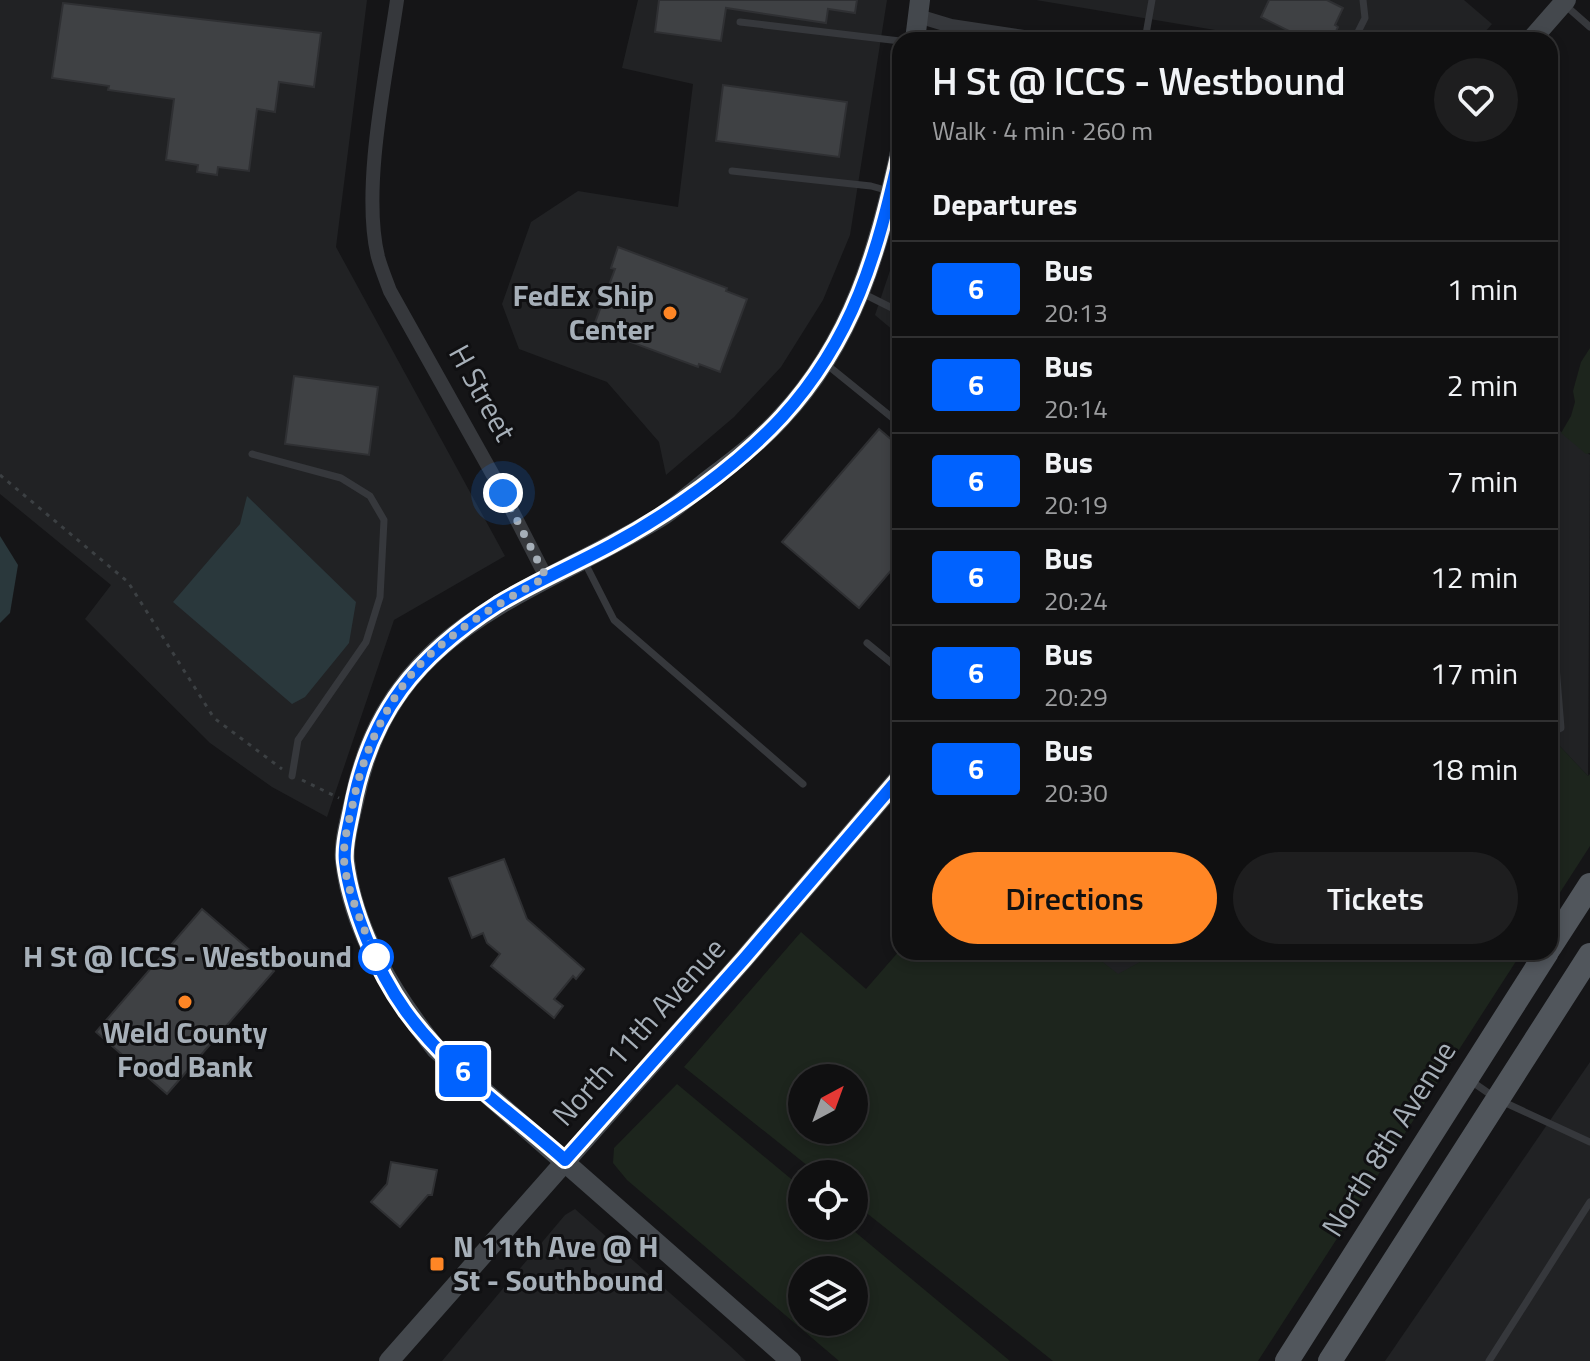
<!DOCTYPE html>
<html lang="en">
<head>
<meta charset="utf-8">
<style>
  :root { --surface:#101011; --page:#1e1e1f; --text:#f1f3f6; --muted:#9c9d9f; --line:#303031; --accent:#ff8625 }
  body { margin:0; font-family:"Titillium Web",sans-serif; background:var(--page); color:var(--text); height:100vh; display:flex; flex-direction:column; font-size:30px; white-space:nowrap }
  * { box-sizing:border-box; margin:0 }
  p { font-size:26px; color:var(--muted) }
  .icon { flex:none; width:44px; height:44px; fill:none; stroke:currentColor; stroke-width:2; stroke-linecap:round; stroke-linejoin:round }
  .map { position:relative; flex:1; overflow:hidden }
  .details { position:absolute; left:892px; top:32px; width:666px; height:928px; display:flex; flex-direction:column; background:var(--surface); border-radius:24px; box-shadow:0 4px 12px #0003,0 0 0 2px var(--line) }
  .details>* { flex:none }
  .badge { padding:0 16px; border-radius:6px; font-size:28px; line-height:52px }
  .needle { width:52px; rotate:41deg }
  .tools { position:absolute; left:788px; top:1064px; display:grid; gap:16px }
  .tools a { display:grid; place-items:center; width:80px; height:80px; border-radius:50%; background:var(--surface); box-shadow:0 4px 12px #0003,0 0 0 2px var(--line); font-size:40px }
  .you { position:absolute; width:40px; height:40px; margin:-20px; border:6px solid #fff; border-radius:50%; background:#1a73e8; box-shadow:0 0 0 12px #1a73e833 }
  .map>.badge { position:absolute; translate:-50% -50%; box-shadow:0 0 0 4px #fff }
  h2 { padding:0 40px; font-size:30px; line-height:72px }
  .round { display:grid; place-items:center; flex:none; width:84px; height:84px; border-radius:42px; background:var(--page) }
  .overview { display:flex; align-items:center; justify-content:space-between; height:136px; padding:0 40px }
  h1 { font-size:38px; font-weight:600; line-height:60px }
  .action { display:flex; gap:16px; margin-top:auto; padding:16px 40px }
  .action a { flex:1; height:92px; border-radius:48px; background:var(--accent); color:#111; font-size:32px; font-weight:600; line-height:92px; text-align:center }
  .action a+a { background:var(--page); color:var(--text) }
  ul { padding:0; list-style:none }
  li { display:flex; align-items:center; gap:24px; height:96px; padding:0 40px; border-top:2px solid var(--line) }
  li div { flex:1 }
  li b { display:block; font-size:30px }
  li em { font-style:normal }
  li .badge { min-width:88px; font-weight:700; text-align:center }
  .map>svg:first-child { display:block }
  .built { fill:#212224 }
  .green { fill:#1d251d; fill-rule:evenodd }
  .water { fill:#2a383c }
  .building { fill:#3f4144; stroke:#2f3033; stroke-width:2 }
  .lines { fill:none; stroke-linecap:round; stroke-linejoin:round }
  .path { stroke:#3c4043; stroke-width:3; stroke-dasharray:4 6; stroke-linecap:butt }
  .lane { stroke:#36383c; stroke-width:7 }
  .street { stroke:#36383c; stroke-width:14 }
  .secondary { stroke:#44484d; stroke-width:20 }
  .primary { stroke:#51565c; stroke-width:24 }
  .line-casing { stroke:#fff; stroke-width:18 }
  .line { stroke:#0062ff; stroke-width:12 }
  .walk { stroke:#a6afb8; stroke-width:8; stroke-dasharray:0 14.4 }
  .poi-dot { fill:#ff8625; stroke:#101012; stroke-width:3 }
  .stop-dot { fill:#fff; stroke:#0062ff; stroke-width:4 }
  .labels { text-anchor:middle; stroke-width:6; stroke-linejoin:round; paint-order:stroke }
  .poi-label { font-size:30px; font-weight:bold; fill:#a6afb8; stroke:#101012; text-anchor:end }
  .street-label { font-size:30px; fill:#a6afb8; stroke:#101012 }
  .stop-label { font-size:30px; font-weight:bold; fill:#a6afb8; stroke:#101012; text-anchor:end }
</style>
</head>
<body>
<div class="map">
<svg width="1590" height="1361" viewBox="0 0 1590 1361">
  <rect width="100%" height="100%" fill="#151517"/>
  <!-- built -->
  <g class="built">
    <polygon points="0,0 367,0 336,247 505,556 394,620 327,817 272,787 210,743 85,619 111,585 0,494"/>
    <polygon points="638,0 887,0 850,235 823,300 781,367 734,417 666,475 659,442 607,382 519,349 502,304 531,222 578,191 678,207 693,84 622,68"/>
    <polygon points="1036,0 1464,0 1492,24 1478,40 1247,40 1221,31"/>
    <polygon points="900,241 900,336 875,315"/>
    <polygon points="1550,423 1590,455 1588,776 1555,741 1550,743"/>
    <polygon points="1090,952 1158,952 1118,975"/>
    <polygon points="1590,1062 1590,1361 1385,1361"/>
    <polygon points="575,1209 731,1347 746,1361 442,1361 565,1215"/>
  </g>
  <!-- green -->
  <g class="green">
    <polygon points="1590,348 1590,453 1586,454 1561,433 1571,416 1575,402 1573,391 1581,362"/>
    <polygon points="1555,741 1588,776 1590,774 1590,846 1550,908 1550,743"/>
    <path d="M801 932 866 989 900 950V952H1090L1118 974 1158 952H1522L1258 1361H1053L854 1203V1174H818L684 1067ZM854 1078V1130H802V1078Z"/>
    <path d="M677 1084 802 1188V1226H848L1010 1361H839L627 1180 613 1163 614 1148ZM854 1270V1322H802V1270Z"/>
  </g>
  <!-- water -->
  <g class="water">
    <polygon points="247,496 356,602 349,643 305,697 292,704 173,602 240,524"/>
    <polygon points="0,536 18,565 10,613 0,623"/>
  </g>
  <!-- building -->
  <g class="building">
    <polygon points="659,0 857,0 855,13 828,9 826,23 726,8 721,41 655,32"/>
    <polygon points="1269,0 1327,0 1343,8 1335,25 1338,27 1332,40 1307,40 1261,17"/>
    <polygon points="63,3 321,33 314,87 279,82 275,112 257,109 249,171 218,167 217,175 197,172 198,165 166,160 174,99 108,90 109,86 52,78"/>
    <polygon points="723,85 847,102 839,157 716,141"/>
    <polygon points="618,247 727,288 726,291 747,299 720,372 699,364 698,367 593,328 615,269 611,268"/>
    <polygon points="294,376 378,387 369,455 285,444"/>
    <polygon points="879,429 900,447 900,560 859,608 782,542"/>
    <polygon points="504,859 527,919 584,969 576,979 573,976 554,999 563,1006 554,1018 491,966 500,954 487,943 483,933 472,938 449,878"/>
    <polygon points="202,909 274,971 167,1094 96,1032"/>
    <polygon points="391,1162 437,1170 432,1195 428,1195 400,1227 371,1202 387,1184"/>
  </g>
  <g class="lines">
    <!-- path -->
    <g class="path">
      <polyline points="0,475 128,582 214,718 282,769"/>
      <polyline points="302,780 339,798"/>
    </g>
    <!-- lane -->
    <g class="lane">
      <polyline points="1565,5 1590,27"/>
      <polyline points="740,22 900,41"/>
      <polyline points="1145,40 1152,0"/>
      <polyline points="1354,40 1365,18 1363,0"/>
      <polyline points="732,171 871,186 889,191"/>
      <polyline points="862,293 900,312"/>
      <polyline points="826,364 900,424"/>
      <polyline points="252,454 341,478 370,496 384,520 380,597 366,642 298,740 292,776"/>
      <polyline points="585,563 614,620 803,784"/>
      <polyline points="1550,591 1561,728 1550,733"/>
      <polyline points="867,643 900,670"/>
      <polyline points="1471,1081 1497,1099 1590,1142"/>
      <polyline points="1489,1361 1590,1202"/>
    </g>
    <!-- street -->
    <g class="street">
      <path d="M397 0C387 71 361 188 378 257 381 268 386 280 390 291L503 493 546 577"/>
      <polyline points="918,16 951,26 1044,40"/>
    </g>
    <!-- secondary -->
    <g class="secondary">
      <polyline points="915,40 920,0"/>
      <polyline points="1531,40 1566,0"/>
      <polyline points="389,1361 744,959 900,777"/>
      <path d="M791 1361 436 1049C393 995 353 931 345 861 343 843 350 819 354 801 389 626 526 598 659 518 674 509 688 496 702 485 729 464 757 444 780 419 852 343 878 252 900 152"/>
    </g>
    <!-- primary -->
    <g class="primary">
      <polyline points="1550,947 1590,885"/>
      <polyline points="1287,1361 1547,952"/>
      <polyline points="1330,1361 1590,955"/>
    </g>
  </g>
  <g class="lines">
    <!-- line casing -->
    <g class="line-casing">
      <path id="line" d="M900 152C877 254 854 338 782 417 737 466 669 514 611 545 574 565 534 582 498 604 417 656 370 712 352 809 349 825 343 846 345 862 351 909 377 971 405 1010 447 1069 511 1112 565 1160L744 959 900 777"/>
    </g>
    <!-- line -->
    <use href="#line" class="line"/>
    <!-- walk -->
    <path class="walk" d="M376 957C364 929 346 890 344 859 343 840 350 817 354 799 364 748 394 685 434 651 468 621 507 599 546 577L503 493"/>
  </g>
  <!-- markers -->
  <g class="poi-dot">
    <circle cx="670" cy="313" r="8"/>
    <circle cx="185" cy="1002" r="8"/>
    <rect x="429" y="1256" width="16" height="16" rx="4"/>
  </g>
  <circle class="stop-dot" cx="376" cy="957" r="16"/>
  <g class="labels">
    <!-- poi labels -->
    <g class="poi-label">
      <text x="654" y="306">FedEx Ship<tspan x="654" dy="34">Center</tspan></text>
      <text x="185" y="1043" text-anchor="middle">Weld County<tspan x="185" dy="34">Food Bank</tspan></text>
      <text x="453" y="1257" text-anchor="start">N 11th Ave @ H<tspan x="453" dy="34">St - Southbound</tspan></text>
    </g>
    <!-- street labels -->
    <g class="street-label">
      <text transform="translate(482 393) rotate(61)" y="10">H Street</text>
      <text transform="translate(639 1032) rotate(-48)" y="10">North 11th Avenue</text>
      <text transform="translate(1389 1139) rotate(-58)" y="10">North 8th Avenue</text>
    </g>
    <!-- stop labels -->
    <g class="stop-label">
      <text x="352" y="967">H St @ ICCS - Westbound</text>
    </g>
  </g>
</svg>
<div class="tools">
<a><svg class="needle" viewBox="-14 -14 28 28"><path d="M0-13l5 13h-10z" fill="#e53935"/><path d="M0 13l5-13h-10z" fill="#9c9d9f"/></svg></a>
<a><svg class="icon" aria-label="locate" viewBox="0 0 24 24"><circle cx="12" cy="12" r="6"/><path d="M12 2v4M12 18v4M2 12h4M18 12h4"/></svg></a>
<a><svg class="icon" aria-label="layers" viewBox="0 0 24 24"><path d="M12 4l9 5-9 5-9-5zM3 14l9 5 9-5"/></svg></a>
</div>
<div class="you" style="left:503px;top:493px"></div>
<b class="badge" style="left:463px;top:1071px;background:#0062ff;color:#fff">6</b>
<section class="details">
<div class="overview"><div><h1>H St @ ICCS - Westbound</h1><p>Walk · 4 min · 260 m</p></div><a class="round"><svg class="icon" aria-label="heart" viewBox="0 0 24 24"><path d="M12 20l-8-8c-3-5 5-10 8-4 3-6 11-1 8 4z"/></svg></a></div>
<h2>Departures</h2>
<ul>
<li><span class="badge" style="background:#0062ff;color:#fff">6</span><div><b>Bus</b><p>20:13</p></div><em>1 min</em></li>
<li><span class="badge" style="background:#0062ff;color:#fff">6</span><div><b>Bus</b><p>20:14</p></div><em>2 min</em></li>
<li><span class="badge" style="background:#0062ff;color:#fff">6</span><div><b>Bus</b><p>20:19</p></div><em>7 min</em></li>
<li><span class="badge" style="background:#0062ff;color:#fff">6</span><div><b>Bus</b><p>20:24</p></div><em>12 min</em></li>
<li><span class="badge" style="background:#0062ff;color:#fff">6</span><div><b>Bus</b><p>20:29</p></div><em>17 min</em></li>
<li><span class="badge" style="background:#0062ff;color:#fff">6</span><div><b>Bus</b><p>20:30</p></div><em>18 min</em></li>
</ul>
<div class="action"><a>Directions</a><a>Tickets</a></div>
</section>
</div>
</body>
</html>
